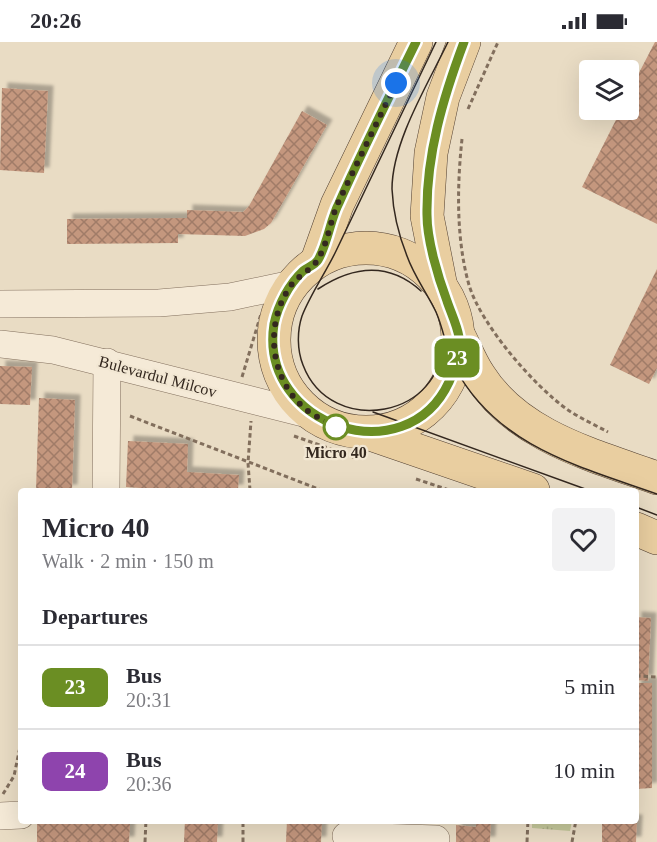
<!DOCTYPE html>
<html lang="en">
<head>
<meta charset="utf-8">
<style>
  :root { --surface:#fff; --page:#f2f2f3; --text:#2b2b33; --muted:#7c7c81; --line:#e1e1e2 }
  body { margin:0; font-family:Georgia,serif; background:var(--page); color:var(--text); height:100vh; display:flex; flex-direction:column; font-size:22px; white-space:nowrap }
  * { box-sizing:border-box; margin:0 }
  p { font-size:20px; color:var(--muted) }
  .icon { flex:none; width:33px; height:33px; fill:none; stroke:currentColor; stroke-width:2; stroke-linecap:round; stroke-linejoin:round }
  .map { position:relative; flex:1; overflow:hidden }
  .panel { position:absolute; left:18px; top:446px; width:621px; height:336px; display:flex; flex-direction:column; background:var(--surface); border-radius:6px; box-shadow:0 6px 24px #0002 }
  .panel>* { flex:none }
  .badge { padding:0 12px; border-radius:9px; font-size:21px; line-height:39px }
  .controls { position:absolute; left:579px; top:18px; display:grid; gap:12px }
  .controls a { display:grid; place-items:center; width:60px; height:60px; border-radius:6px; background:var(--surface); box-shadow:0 6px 24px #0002; font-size:30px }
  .you { position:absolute; width:30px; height:30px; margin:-15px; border:4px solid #fff; border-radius:50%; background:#1a73e8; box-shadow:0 0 0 9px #1a73e833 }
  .map>.badge { position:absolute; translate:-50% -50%; box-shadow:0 0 0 3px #fff }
  h2 { padding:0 24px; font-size:22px; line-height:54px }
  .round { display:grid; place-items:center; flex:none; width:63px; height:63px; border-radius:6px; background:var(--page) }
  .headline { display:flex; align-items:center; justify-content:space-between; height:102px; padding:0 24px }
  h1 { font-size:28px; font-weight:600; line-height:45px }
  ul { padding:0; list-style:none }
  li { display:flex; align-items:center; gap:18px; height:84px; padding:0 24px; border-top:2px solid var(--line) }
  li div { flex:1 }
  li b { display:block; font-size:22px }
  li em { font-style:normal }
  li .badge { min-width:66px; font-weight:700; text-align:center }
  .status { display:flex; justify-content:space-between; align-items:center; height:42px; padding:0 30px; background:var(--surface); direction:ltr }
  .status svg { height:16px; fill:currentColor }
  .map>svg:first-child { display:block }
  .park { fill:url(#park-tufts) }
  .building { fill:url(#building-cross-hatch); filter:url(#shadow) }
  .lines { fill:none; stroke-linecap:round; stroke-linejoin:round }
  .minor-casing { stroke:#826f5d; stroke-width:28 }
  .major-casing { stroke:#503e30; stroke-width:34 }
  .path { stroke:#826f5d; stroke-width:3; stroke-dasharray:4.5 3; stroke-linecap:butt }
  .minor { stroke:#f5ead7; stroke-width:27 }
  .major { stroke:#e9cea0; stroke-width:33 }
  .tram { stroke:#34281f; stroke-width:1.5 }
  .line-casing { stroke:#fff; stroke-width:14 }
  .line { stroke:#6b8e23; stroke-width:9 }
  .walk { stroke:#34281f; stroke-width:6; stroke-dasharray:0 10.8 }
  .stop-dot { fill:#fff; stroke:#6b8e23; stroke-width:3 }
  .labels { text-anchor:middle; stroke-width:4.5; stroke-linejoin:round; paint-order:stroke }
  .street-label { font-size:16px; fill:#34281f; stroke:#f2e7d3 }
  .stop-label { font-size:16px; font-weight:bold; fill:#34281f; stroke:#f2e7d3 }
</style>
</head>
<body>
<div class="status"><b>20:26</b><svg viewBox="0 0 49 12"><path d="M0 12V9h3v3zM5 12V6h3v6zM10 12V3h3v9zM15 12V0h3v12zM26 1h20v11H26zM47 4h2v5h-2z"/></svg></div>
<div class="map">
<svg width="657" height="800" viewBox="0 0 657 800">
  <defs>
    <pattern id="park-tufts" width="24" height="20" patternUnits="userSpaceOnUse" patternTransform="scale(1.5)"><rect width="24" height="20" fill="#c3c699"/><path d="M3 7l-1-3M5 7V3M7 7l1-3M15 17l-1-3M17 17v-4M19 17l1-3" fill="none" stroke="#a8aa83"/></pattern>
    <pattern id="building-cross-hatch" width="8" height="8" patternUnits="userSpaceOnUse" patternTransform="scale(1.5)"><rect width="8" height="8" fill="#c4977e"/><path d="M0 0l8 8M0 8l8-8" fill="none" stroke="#a07b67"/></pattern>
    <filter id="shadow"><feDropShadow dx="5.5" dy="-5.5" stdDeviation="1.5" flood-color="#0004"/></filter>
  </defs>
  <rect width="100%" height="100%" fill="#e9dcc4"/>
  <!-- park -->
  <polygon class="park" points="532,779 532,778 572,779 570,789 532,786"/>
  <!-- building -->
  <g class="building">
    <polygon points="655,0 657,0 657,182 582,145 621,68 628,68 628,52"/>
    <polygon points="2,46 48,49 44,131 0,128"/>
    <polygon points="302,69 327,83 271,181 264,187 245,194 178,192 178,201 67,202 67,177 187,176 187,168 243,170 249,164"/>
    <polygon points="657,227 657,326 649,342 610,323"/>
    <polygon points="0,324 32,325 30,363 0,362"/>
    <polygon points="39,356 75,358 72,448 36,448"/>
    <polygon points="128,399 188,402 187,430 239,433 238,448 169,448 126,445"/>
    <polygon points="636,575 651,576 648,639 636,638"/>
    <polygon points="636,641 652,641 652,746 636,747"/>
    <polygon points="185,778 218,778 217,800 184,800"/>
    <polygon points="287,778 322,778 321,800 286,800"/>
    <polygon points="476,778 491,778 490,800 456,800 456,783 476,785"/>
    <polygon points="602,778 637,778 636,800 602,800"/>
    <polygon points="37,782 130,782 129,800 37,800"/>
  </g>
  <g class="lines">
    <!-- minor casing -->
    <g class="minor-casing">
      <g id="minor">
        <polyline points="0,262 159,261 230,255 292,242"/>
        <polyline points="0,302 53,308 315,374"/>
        <polyline points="106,448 107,320"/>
        <polyline points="0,774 21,773"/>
        <polyline points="346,794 436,797"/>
      </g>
    </g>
    <!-- major casing -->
    <g class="major-casing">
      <g id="major">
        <circle cx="366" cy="298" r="92"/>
        <polyline points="317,219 337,163 416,0"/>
        <polyline points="440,240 427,174 431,111 443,55 464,0"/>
        <path d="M460 296C466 308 471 321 479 333 517 394 593 413 657 436"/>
        <polyline points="367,391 533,448"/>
        <polyline points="636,487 657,496"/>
      </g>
    </g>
    <!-- path -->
    <g class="path">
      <polyline points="468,67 498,0"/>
      <path d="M462 97C457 144 456 197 469 243 481 283 534 344 568 368 580 376 595 383 608 390"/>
      <polyline points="242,335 261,272"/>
      <polyline points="130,374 321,448"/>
      <polyline points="294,394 356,416"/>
      <polyline points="416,437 449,448"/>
      <polyline points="250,448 248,421 251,379"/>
      <polyline points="636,634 657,635"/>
      <polyline points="3,752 14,734 21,700"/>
      <polyline points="145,800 146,778"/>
      <polyline points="243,800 243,778"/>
      <polyline points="527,800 528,778"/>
      <polyline points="572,800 576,778"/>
    </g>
    <!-- minor -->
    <use href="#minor" class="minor"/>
    <!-- major -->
    <use href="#major" class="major"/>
    <!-- tram -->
    <g class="tram">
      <path d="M436 0C402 70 369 140 336 209 326 230 310 253 302 274 297 289 297 308 303 323 331 397 447 375 441 297"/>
      <path d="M448 0C428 42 392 100 392 147 393 169 399 194 407 214 414 234 427 251 436 270 444 288 446 308 455 326 498 405 578 424 657 452"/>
      <path d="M318 247C353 224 388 219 421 249"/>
      <polyline points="373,370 588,448"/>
      <polyline points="636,465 657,473"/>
    </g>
  </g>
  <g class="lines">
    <!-- line casing -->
    <g class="line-casing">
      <path id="line" d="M416 0C390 53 363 107 339 161 330 178 328 201 318 218 315 223 308 225 303 229 289 242 278 263 274 282 258 384 406 433 449 340 455 327 462 310 459 295 457 283 451 271 447 259 438 235 427 198 427 173 426 113 443 56 464 0"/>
    </g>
    <!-- line -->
    <use href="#line" class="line"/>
    <!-- walk -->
    <path class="walk" d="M336 385C325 379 309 372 299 361 268 329 266 277 292 242 299 233 313 227 318 217 328 201 330 179 338 161 357 121 377 81 396 41"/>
  </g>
  <!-- markers -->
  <circle class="stop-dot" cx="336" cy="385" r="12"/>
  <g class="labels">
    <!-- street labels -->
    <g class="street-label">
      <text transform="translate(158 334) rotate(15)" y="6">Bulevardul Milcov</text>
    </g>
    <!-- stop labels -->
    <g class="stop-label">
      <text x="336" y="416">Micro 40</text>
    </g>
  </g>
</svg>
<div class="controls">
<a><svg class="icon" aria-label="layers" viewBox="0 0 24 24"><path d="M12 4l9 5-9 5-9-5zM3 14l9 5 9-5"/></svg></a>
</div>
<div class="you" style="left:396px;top:41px"></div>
<b class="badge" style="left:457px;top:316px;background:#6b8e23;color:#fff">23</b>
<section class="panel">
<div class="headline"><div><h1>Micro 40</h1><p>Walk · 2 min · 150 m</p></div><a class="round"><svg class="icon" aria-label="heart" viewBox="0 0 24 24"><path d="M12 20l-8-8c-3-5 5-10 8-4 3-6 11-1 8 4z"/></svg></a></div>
<h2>Departures</h2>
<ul>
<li><span class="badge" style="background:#6b8e23;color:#fff">23</span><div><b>Bus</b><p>20:31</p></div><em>5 min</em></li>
<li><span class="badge" style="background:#8e44ad;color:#fff">24</span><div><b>Bus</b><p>20:36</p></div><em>10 min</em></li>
</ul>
</section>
</div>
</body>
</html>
